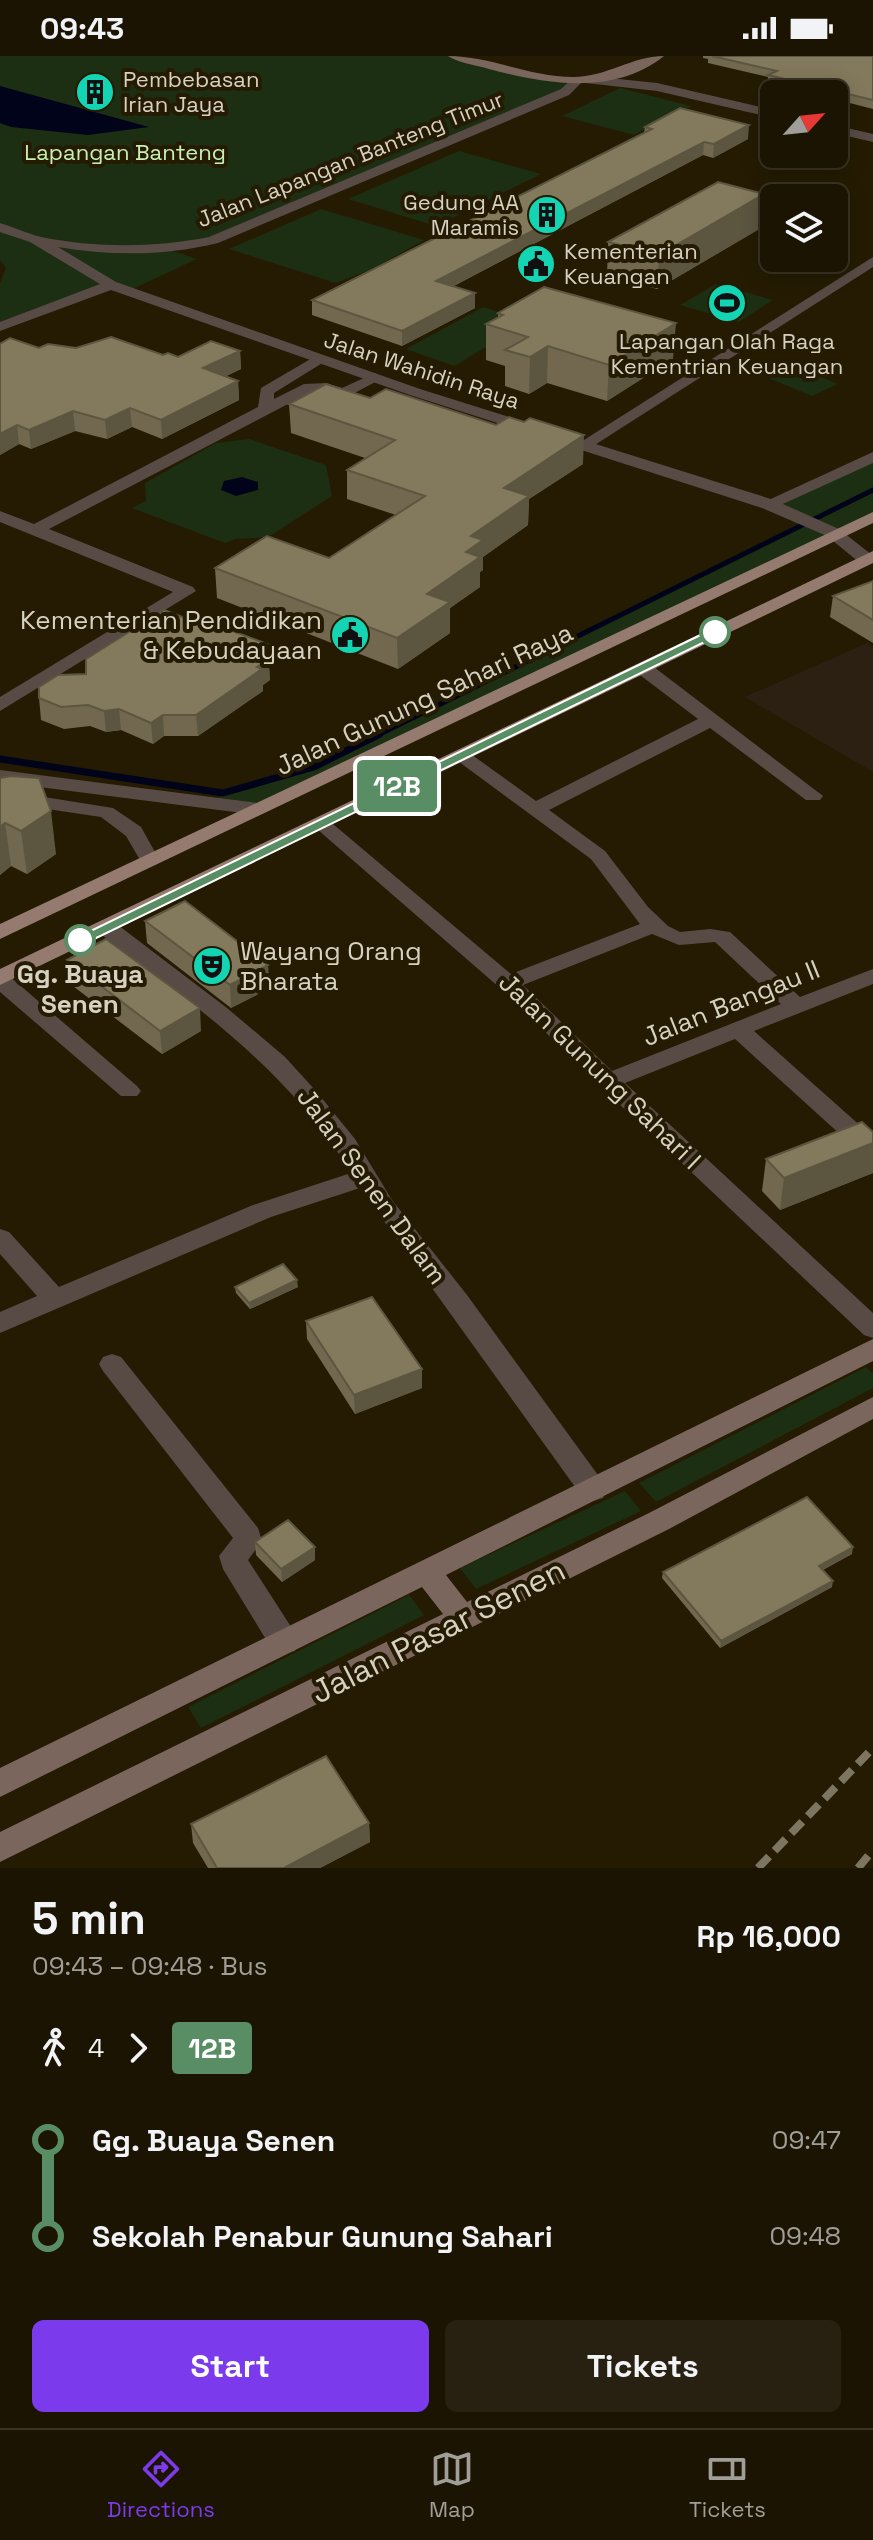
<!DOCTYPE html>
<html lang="en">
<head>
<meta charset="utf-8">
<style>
  :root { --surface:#1b1402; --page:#282111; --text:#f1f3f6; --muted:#a09e99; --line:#393324; --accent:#7c3aed }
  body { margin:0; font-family:"Space Grotesk",sans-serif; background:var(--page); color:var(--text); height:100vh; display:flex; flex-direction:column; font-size:30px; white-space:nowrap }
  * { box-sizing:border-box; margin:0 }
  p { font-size:26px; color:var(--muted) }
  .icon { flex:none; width:44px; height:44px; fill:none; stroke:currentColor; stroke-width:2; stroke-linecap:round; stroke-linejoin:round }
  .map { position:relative; height:1812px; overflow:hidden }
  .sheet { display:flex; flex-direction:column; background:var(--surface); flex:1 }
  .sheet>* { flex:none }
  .badge { padding:0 16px; border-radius:6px; font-size:28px; line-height:52px }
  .needle { width:52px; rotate:63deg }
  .fabs { position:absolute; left:760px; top:24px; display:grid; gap:16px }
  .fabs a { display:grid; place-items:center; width:88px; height:88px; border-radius:12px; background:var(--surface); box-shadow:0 4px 20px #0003,0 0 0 2px var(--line); font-size:40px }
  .map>.badge { position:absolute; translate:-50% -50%; box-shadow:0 0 0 4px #fff }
  .legs { display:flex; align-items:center; gap:12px; height:88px; padding:0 32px; font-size:26px }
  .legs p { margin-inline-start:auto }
  .summary { display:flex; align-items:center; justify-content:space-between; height:136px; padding:0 32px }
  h1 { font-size:44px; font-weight:600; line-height:60px }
  .action { display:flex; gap:16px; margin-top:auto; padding:16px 32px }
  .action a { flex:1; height:92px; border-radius:12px; background:var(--accent); color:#fff; font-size:32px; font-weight:600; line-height:92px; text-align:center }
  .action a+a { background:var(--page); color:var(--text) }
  ul { padding:0 32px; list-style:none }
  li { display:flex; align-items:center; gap:28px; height:96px; font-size:30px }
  li i { display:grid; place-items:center; width:12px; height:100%; margin:0 10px; background:currentColor }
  li i::after { content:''; width:20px; height:20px; margin:-10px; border:6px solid; border-radius:50%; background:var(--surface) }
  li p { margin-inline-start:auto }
  li:first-child i { background:linear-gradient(#0000 50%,currentColor 0) }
  li:last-child i { background:linear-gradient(currentColor 50%,#0000 0) }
  .status { display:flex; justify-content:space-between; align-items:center; height:56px; padding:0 40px; background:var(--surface); direction:ltr }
  .status svg { height:22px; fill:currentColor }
  .dock { display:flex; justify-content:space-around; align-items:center; height:112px; border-top:2px solid var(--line); background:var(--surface); font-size:22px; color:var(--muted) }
  .dock a { display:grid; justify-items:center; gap:4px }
  .dock .current { color:var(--accent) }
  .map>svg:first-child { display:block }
  .education { fill:#2c2013 }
  .green { fill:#1d2f12 }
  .water { fill:#000319 }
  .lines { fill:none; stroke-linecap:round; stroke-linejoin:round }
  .stream-far1 { stroke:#000319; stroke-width:5 }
  .stream { stroke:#000319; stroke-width:7 }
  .minor { fill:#584b46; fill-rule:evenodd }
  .tertiary { fill:#584b46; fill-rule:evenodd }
  .secondary { fill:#7b665e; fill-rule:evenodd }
  .primary { fill:#957a70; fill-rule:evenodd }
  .rail { stroke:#7c7561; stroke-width:8; stroke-dasharray:16 8; stroke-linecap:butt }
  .wall { fill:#71684f }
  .shaded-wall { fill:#5c5540 }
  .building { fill:#83795c; stroke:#5c5540; stroke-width:2 }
  .line-1 { fill:#598e64; stroke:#fff; stroke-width:2 }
  .stop-1-dot { fill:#fff; stroke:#598e64; stroke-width:4 }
  .labels { text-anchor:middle; stroke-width:8; stroke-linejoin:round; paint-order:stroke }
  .far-poi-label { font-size:22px; fill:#d7d1c2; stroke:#241b02; text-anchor:start }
  .far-park-label { font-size:22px; fill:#c8f0b2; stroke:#241b02 }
  .far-street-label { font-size:22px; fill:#d7d1c2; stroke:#241b02 }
  .poi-label { font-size:26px; fill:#d7d1c2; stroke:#241b02; text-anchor:end }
  .street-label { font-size:26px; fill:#d7d1c2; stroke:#241b02 }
  .stop-label { font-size:26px; font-weight:bold; fill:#d7d1c2; stroke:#241b02 }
  .near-street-label { font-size:32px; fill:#d7d1c2; stroke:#241b02 }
</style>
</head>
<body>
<div class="status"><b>09:43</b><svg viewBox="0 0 49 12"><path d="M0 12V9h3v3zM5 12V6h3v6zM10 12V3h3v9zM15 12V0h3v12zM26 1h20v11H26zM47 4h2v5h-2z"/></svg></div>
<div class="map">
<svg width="873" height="1812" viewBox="0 0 873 1812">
  <rect width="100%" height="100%" fill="#241b02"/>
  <!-- education -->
  <polygon class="education" points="867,587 873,591 873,716 745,641"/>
  <!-- green -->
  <g class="green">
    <polygon points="0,0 454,0 567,24 571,31 213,184 167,193 197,203 128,235 111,229 0,272 0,227 6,212 0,204"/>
    <polygon points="620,32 691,50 634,79 562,60"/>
    <polygon points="459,95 541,118 436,170 348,143"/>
    <polygon points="321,153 424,184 370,214 336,227 229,193"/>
    <polygon points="716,228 773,244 739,266 680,249"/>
    <polygon points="483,251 528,266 454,310 406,293"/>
    <polygon points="785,306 838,328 812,340 759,318"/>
    <polygon points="249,383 326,409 332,440 268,481 236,483 225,487 132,452 146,445 145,427 216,387"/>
    <polygon points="873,401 873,461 257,753 213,748 223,737 314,711 807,465 768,448"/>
    <polygon points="866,1311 873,1318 873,1332 656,1446 639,1427"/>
    <polygon points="625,1435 641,1455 476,1533 460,1512"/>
    <polygon points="409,1539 424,1559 201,1672 188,1651"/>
  </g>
  <!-- water -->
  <g class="water">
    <polygon points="0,30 149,71 88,79 11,71 0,67"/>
    <polygon points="242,421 258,426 258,434 236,440 221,434 224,425"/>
  </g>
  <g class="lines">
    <!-- stream-far1 -->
    <polyline class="stream-far1" points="376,680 873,434"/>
    <!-- stream -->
    <polyline class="stream" points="0,703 223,737 314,711 380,678"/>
    <!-- minor -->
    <g class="minor">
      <polygon points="873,201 873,211 590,392 578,392 576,389"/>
      <polygon points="319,298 327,303 324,306 274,337 274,343 304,328 326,327 342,332 375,317 383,322 343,343 311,336 49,473 193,531 196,535 0,655 0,641 173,536 0,466 0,455 34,468 258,351 261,332"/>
      <polygon points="873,396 873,407 774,452 768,453 760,448"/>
      <path d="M643 606 650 608 823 740 820 744H806L710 672 549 754 605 795 648 851 668 870 680 876 710 873 730 876 800 941 873 913V928L754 975 873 1081V1102L864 1100 735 983 625 1027 873 1257V1282L864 1279 617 1046 500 932 310 767 320 761 327 763 511 918 640 868 591 803 451 700 454 696H468L536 745 698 663 636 616 634 612ZM652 878 679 889 715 886 781 948 612 1015 523 929Z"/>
      <path d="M106 864 114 866 227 952 285 1001 316 1035 355 1083 392 1144 467 1239 603 1426 607 1434 603 1442 593 1445 583 1442 360 1132 271 1161 0 1277V1256L37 1240 0 1198V1173L9 1176 59 1231 253 1149 351 1117C289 1014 192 947 98 876L95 871Z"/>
      <polygon points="0,917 8,919 137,1030 141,1035 137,1040 121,1040 0,936"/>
      <polygon points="112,1298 121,1301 258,1472 262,1485 248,1504 295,1577 299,1586 295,1595 284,1598 273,1595 223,1513 219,1500 233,1482 103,1315 99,1308 103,1301"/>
    </g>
    <!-- tertiary -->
    <g class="tertiary">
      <polygon points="590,20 657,27 774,54 774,62 657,35 586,27 586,21"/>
      <path d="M573 22 583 25 569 39 218 187C165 200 111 200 58 191L116 226 420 333 774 444 839 473 872 499V507H860L827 480 762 452 410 339 111 234 0 275V266L100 228 30 186 0 176V167C14 171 28 178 41 181 95 192 154 192 209 181L561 33Z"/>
      <polygon points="834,69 873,78 873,86 834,77"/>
      <polygon points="0,714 257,747 267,753 257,759 0,726"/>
      <polygon points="0,734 113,752 141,771 160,805 150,811 143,809 126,780 101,761 0,746"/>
    </g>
    <!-- secondary -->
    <g class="secondary">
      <path d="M448 0C490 0 530 21 573 21 607 21 632 0 664 0 614 40 546 28 489 13 476 9 459 7 448 0Z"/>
      <polygon points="873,1283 873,1305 446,1519 467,1546 649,1457 873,1341 873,1363 669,1473 0,1806 0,1776 443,1558 422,1531 0,1741 0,1712"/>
    </g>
    <!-- primary -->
    <g class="primary">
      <polygon points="873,456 873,467 0,883 0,868"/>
      <polygon points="873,495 873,507 0,929 0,913"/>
    </g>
    <!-- rail -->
    <g class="rail">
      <polyline points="758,1812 873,1692"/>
      <polyline points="858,1812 873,1794"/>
    </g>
  </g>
  <!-- wall -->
  <g class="wall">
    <polygon points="703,0 873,0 873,53 834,43 834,38 814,38 768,27 768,21 708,7 708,3 703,2"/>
    <polygon points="645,71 748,83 713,102 703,99 454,230 475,237 475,252 402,290 312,259 312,244 644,77"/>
    <polygon points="764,138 761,172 657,233 607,220 608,186"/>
    <polygon points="498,257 673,303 607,345 547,327 529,338 505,330 505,310 486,304 486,268 498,262"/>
    <polygon points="0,288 39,292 76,292 178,301 240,295 241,313 226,320 238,325 239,344 162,383 132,371 107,383 75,375 31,393 19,388 0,399"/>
    <polygon points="370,342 583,408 529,443 528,469 483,501 483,514 480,516 480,531 450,552 450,577 398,613 217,542 215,512 329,502 396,459 347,443 347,414 365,402 291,377 289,348"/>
    <polygon points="873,525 873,587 830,561 833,540"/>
    <polygon points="271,610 269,611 270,624 263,629 263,635 198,680 164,680 153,688 121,674 106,676 90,670 64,673 41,664 39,642"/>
    <polygon points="0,722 56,798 27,818 11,810 0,819"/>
    <polygon points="145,865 270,932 231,952 147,887"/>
    <polygon points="67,904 201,975 162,998 69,927"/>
    <polygon points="873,1076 873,1117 780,1154 762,1135 766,1103"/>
    <polygon points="235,1231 298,1231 250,1253 236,1237"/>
    <polygon points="306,1265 422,1332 355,1358 307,1283"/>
    <polygon points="255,1486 315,1491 315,1504 282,1526 256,1499"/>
    <polygon points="852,1498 823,1514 832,1531 720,1592 662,1522 663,1516"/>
    <polygon points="369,1767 370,1786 320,1812 208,1812 193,1787 191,1768"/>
  </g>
  <!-- shaded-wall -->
  <g class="shaded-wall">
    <polygon points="749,69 748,83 713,102 714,88"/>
    <polygon points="704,86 703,99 436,239 436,225"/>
    <polygon points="764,138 761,172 657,233 659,199"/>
    <polygon points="475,237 475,252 402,290 402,275"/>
    <polygon points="676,267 673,303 607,345 609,309"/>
    <polygon points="548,290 547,327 529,338 530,301"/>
    <polygon points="240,295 241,313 204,331 203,312"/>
    <polygon points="238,325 239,344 162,383 161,364"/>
    <polygon points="130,352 132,371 107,383 105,364"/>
    <polygon points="73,355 75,375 31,393 29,374"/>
    <polygon points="17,369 19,388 0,399 0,378"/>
    <polygon points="584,379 583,408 529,443 528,469 483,501 483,514 480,516 480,531 450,552 450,577 398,613 397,582 427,538 466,496 471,480 504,432"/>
    <polygon points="270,589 271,610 269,611 270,624 263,629 263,635 198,680 196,659 256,598"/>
    <polygon points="119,653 121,674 106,676 104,655"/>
    <polygon points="163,659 164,680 153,688 151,667"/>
    <polygon points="51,755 56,798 27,818 21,775"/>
    <polygon points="5,767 11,810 0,819 0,771"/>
    <polygon points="268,909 270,932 231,952 230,929"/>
    <polygon points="200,952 201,975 162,998 160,975"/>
    <polygon points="873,1087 873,1117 780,1154 784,1122"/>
    <polygon points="297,1224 298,1231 250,1253 249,1247"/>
    <polygon points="422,1313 422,1332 355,1358 354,1339"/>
    <polygon points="315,1491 315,1504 282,1526 281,1513"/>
    <polygon points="853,1491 852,1498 818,1516 819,1510"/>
    <polygon points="833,1525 832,1531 720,1592 721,1585"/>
    <polygon points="369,1767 370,1786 320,1812 284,1812"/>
  </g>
  <!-- building -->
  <g class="building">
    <polygon points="712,0 873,0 873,44 768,19 777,15"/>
    <polygon points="680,52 749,69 714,88 704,86 436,225 475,237 402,275 312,244 652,73 645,71"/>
    <polygon points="718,126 764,138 659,199 608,186"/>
    <polygon points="544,231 676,267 609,309 548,290 530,301 505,294 528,281 486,268 503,259 498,257"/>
    <polygon points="111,281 163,299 168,297 178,301 211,285 240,295 203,312 238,325 161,364 130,352 105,364 73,355 29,374 17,369 0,378 0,288 10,282 39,292 48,288 76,292"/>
    <polygon points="326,328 370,342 386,333 496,369 509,361 524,366 530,362 584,379 504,432 529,440 471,480 483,484 466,496 480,501 427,538 450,546 397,582 215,512 267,480 329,502 425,440 347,414 395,384 289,348"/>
    <polygon points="873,525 873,564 833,540"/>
    <polygon points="164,554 214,573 219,570 270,589 256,598 269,603 257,611 262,613 196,659 163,659 151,667 119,653 104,655 88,649 61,651 39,642 39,631 58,619 86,618 86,603"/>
    <polygon points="11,720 39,722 51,755 21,775 5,767 0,771 0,722"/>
    <polygon points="185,845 268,909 230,929 145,865"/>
    <polygon points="106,883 200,952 160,975 67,904"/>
    <polygon points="862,1066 873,1076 873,1087 784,1122 766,1103"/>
    <polygon points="283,1208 297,1224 249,1247 235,1231"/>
    <polygon points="372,1241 422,1313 354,1339 306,1265"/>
    <polygon points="807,1441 853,1491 819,1510 833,1525 721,1585 663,1516"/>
    <polygon points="288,1464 315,1491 281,1513 255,1486"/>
    <polygon points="326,1700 369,1767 284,1812 217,1812 191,1768"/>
  </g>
  <!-- line-1 -->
  <polygon class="line-1" points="715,572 721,576 719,579 86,887 75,887 72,884"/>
  <!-- icons -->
  <defs>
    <g id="building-disc" transform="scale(2)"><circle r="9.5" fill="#13d5b3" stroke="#241b02"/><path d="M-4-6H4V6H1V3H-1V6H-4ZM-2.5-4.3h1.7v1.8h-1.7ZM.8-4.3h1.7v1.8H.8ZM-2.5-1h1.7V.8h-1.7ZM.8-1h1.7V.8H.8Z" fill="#111"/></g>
    <g id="civic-disc" transform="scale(2)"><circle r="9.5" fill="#13d5b3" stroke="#241b02"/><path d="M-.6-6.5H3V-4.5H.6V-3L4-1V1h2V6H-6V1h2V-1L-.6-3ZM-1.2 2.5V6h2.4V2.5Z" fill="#111"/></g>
    <g id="stadium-disc" transform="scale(2)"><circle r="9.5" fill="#13d5b3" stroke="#241b02"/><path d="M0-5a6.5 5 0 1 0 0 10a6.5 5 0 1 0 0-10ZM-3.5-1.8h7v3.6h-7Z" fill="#111"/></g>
    <g id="theatre-disc" transform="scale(2)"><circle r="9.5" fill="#13d5b3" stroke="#241b02"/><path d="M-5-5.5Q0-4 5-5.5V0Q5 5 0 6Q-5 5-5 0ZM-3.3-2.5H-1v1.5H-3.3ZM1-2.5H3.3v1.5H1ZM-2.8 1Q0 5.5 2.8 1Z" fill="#111"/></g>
  </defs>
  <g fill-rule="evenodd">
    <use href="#building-disc" x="95" y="36"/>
    <use href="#building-disc" x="547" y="159"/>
    <use href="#civic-disc" x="536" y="208"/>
    <use href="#stadium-disc" x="727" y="247"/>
    <use href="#civic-disc" x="350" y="579"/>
    <use href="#theatre-disc" x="212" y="910"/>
  </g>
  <!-- markers -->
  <g class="stop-1-dot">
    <circle cx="715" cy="576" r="14"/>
    <circle cx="80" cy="884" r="14"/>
  </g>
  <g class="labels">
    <!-- far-poi labels -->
    <g class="far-poi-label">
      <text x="123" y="31">Pembebasan<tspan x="123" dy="25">Irian Jaya</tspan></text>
      <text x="519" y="154" text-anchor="end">Gedung AA<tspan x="519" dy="25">Maramis</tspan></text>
      <text x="564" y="203">Kementerian<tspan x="564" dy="25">Keuangan</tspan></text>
      <text x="727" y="293" text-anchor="middle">Lapangan Olah Raga<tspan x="727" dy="25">Kementrian Keuangan</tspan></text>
    </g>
    <!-- far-park labels -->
    <g class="far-park-label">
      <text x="125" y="104">Lapangan Banteng</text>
    </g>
    <!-- far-street labels -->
    <g class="far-street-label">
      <text transform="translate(350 103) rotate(-22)" y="8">Jalan Lapangan Banteng Timur</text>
      <text transform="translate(422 314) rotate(18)" y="8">Jalan Wahidin Raya</text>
    </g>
    <!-- poi labels -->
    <g class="poi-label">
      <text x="322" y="573">Kementerian Pendidikan<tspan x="322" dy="30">&amp; Kebudayaan</tspan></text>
      <text x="240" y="904" text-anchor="start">Wayang Orang<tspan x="240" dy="30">Bharata</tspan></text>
    </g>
    <!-- street labels -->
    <g class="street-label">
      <text transform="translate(424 643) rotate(-25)" y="9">Jalan Gunung Sahari Raya</text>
      <text transform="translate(731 947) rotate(-22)" y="9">Jalan Bangau II</text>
      <text transform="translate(600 1015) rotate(44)" y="9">Jalan Gunung Sahari I</text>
      <text transform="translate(372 1130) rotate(54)" y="9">Jalan Senen Dalam</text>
    </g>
    <!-- stop labels -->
    <g class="stop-label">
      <text x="80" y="927">Gg. Buaya<tspan x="80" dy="30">Senen</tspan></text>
    </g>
    <!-- near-street labels -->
    <g class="near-street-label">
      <text transform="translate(438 1575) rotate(-27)" y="11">Jalan Pasar Senen</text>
    </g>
  </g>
</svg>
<div class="fabs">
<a><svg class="needle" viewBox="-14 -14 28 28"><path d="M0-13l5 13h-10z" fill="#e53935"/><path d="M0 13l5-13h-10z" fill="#a09e99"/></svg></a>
<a><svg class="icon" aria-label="layers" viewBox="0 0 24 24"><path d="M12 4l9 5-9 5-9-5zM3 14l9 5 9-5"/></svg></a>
</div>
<b class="badge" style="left:397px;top:730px;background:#598e64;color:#fff">12B</b>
</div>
<section class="sheet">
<div class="summary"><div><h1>5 min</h1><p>09:43 – 09:48 · Bus</p></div><b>Rp 16,000</b></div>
<div class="legs"><svg class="icon" aria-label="walk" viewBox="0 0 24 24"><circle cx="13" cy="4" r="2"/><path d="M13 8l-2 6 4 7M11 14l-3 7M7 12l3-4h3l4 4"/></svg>4<svg class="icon" aria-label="forward" viewBox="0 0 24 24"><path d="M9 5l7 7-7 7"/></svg><b class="badge" style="background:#598e64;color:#fff">12B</b></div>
<ul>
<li><i style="color:#598e64"></i><b>Gg. Buaya Senen</b><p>09:47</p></li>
<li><i style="color:#598e64"></i><b>Sekolah Penabur Gunung Sahari</b><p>09:48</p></li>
</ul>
<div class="action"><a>Start</a><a>Tickets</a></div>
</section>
<nav class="dock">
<a class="current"><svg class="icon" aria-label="directions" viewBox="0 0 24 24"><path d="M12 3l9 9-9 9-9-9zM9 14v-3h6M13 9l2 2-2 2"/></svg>Directions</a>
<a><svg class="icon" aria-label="map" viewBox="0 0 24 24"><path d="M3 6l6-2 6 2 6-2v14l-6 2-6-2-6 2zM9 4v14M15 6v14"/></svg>Map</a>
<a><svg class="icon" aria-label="tickets" viewBox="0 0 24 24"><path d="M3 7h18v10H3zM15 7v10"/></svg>Tickets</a>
</nav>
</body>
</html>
